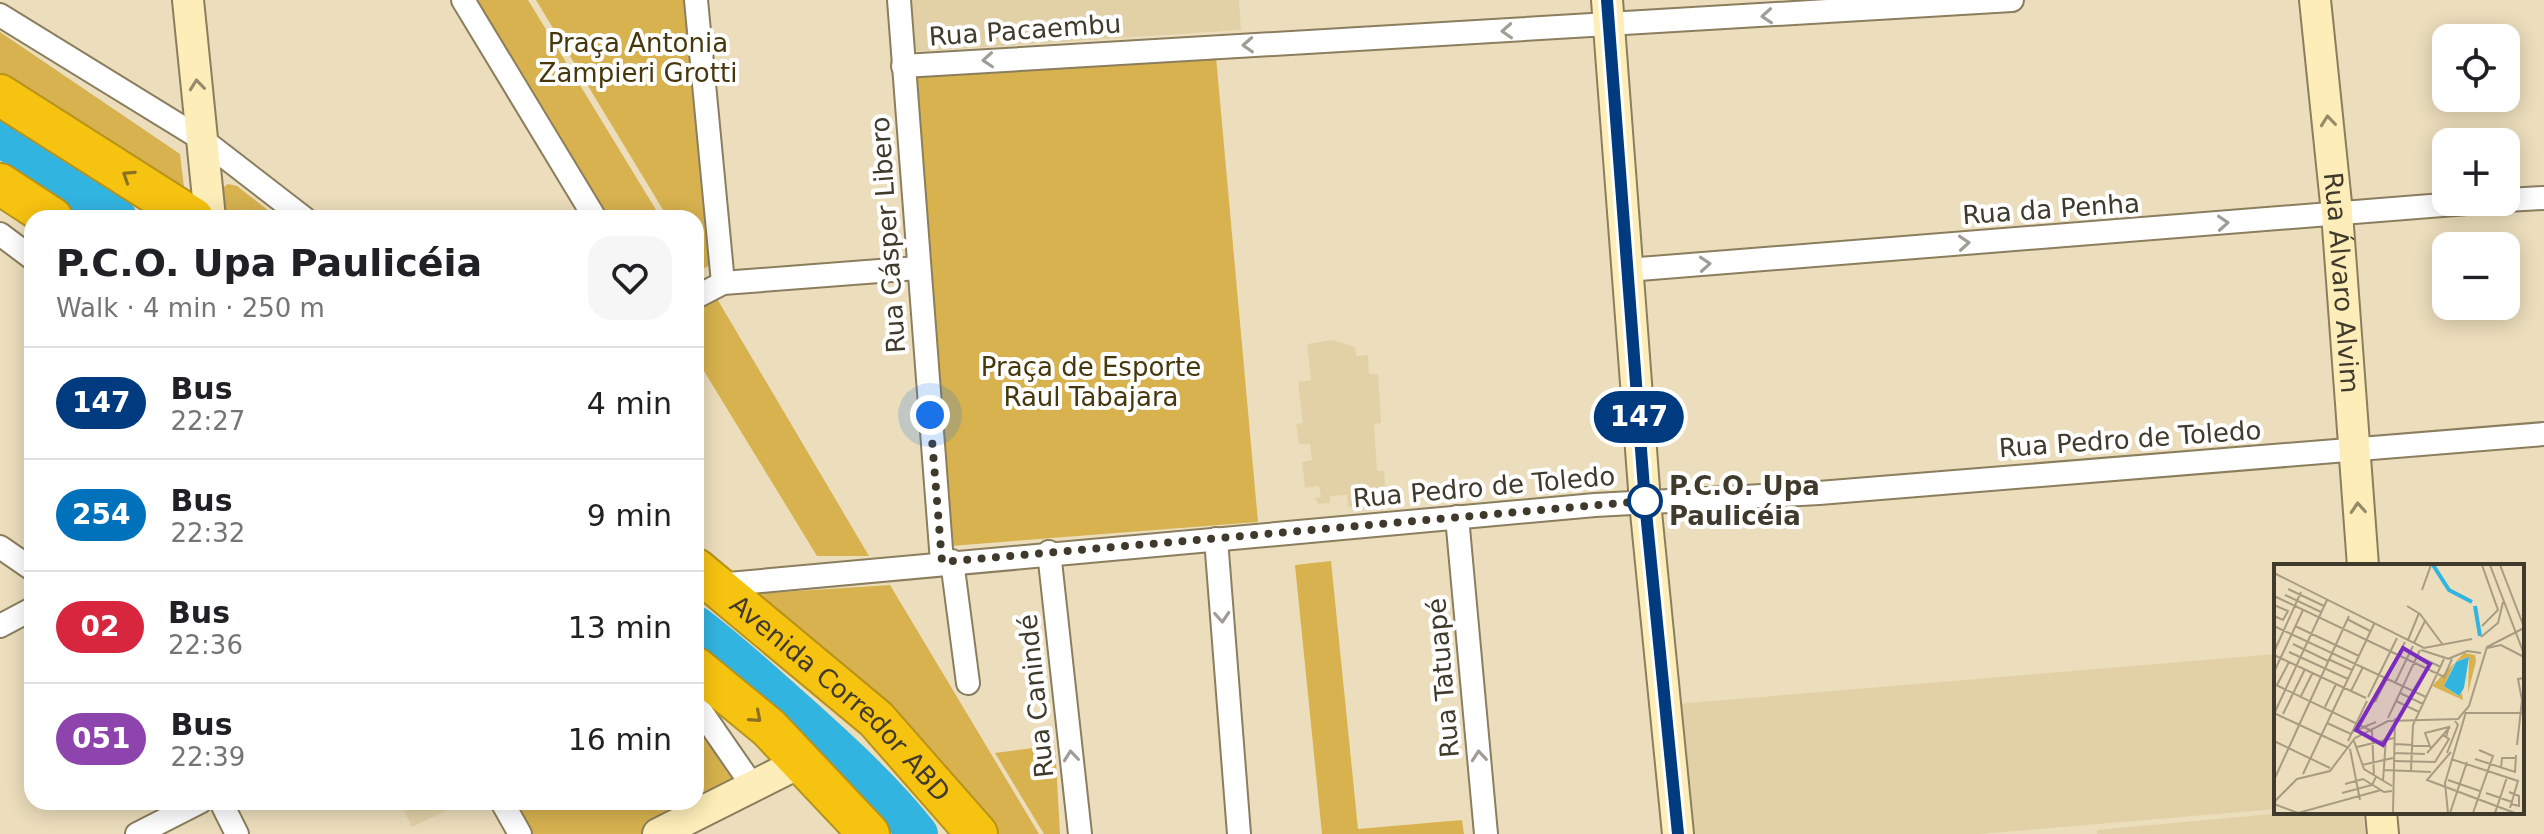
<!DOCTYPE html>
<html lang="en">
<head>
<meta charset="utf-8">
<style>
  :root { --surface:#fff; --page:#f6f6f6; --text:#202124; --muted:#757577; --line:#e0e0e0 }
  body { margin:0; font-family:"DejaVu Sans",sans-serif; background:var(--page); color:var(--text); height:100vh; display:flex; flex-direction:column; font-size:30px; white-space:nowrap }
  * { box-sizing:border-box; margin:0 }
  p { font-size:26px; color:var(--muted) }
  .icon { flex:none; width:44px; height:44px; fill:none; stroke:currentColor; stroke-width:2; stroke-linecap:round; stroke-linejoin:round }
  .map { position:relative; flex:1; overflow:hidden }
  .details { position:absolute; left:24px; top:210px; width:680px; height:600px; display:flex; flex-direction:column; background:var(--surface); border-radius:24px; box-shadow:0 4px 20px #0003 }
  .details>* { flex:none }
  .badge { padding:0 16px; border-radius:26px; font-size:28px; line-height:52px }
  .controls { position:absolute; left:2432px; top:24px; display:grid; gap:16px }
  .controls a { display:grid; place-items:center; width:88px; height:88px; border-radius:16px; background:var(--surface); box-shadow:0 4px 20px #0003; font-size:40px }
  .you { position:absolute; width:40px; height:40px; margin:-20px; border:6px solid #fff; border-radius:50%; background:#1a73e8; box-shadow:0 0 0 12px #1a73e833 }
  .map>.badge { position:absolute; translate:-50% -50%; box-shadow:0 0 0 4px #fff }
  .round { display:grid; place-items:center; flex:none; width:84px; height:84px; border-radius:24px; background:var(--page) }
  .headline { display:flex; align-items:center; justify-content:space-between; height:136px; padding:0 32px }
  h1 { font-size:38px; font-weight:800; line-height:60px }
  ul { padding:0; list-style:none }
  li { display:flex; align-items:center; gap:24px; height:112px; padding:0 32px; border-top:2px solid var(--line) }
  li div { flex:1 }
  li b { display:block; font-size:30px }
  li em { font-style:normal }
  li .badge { min-width:88px; font-weight:700; text-align:center }
  .map>svg:first-child { display:block }
  .built { fill:#e2d1a7 }
  .green { fill:#d7b24f }
  .lines { fill:none; stroke-linecap:round; stroke-linejoin:round }
  .river { stroke:#32b4e1; stroke-width:40 }
  .street-casing { stroke:#8b7e5e; stroke-width:26 }
  .secondary-casing { stroke:#8b7e5e; stroke-width:34 }
  .highway-casing { stroke:#b7931a; stroke-width:44 }
  .street { stroke:#fff; stroke-width:22 }
  .secondary { stroke:#fdedb8; stroke-width:30 }
  .highway { stroke:#f7c311; stroke-width:40 }
  .oneway { stroke:#a09c96 }
  .oneway2 { stroke:#958b6b }
  .oneway3 { stroke:#897121 }
  .line-casing { stroke:#fff; stroke-width:18 }
  .line { stroke:#003b80; stroke-width:12 }
  .walk { stroke:#403a2c; stroke-width:8; stroke-dasharray:0 14.4 }
  .stop-dot { fill:#fff; stroke:#003b80; stroke-width:4 }
  .labels { text-anchor:middle; stroke-width:8; stroke-linejoin:round; paint-order:stroke }
  .street-label { font-size:26px; fill:#403a2c; stroke:#fff }
  .park-label { font-size:26px; fill:#47370c; stroke:#fff }
  .stop-label { font-size:26px; font-weight:bold; fill:#403a2c; stroke:#fff; text-anchor:start }
  .inset-river { fill:none; stroke:#32b4e1; stroke-width:4 }
  .inset-road { fill:none; stroke:#a79c82; stroke-width:2 }
  .view { fill:#7b2cbf; fill-opacity:0.15; stroke:#7b2cbf; stroke-width:4 }
  .inset-edge { fill:none; stroke:#403a2c; stroke-width:4 }
</style>
</head>
<body>
<div class="map">
<svg width="2544" height="834" viewBox="0 0 2544 834">
  <rect width="100%" height="100%" fill="#ecdebc"/>
  <!-- built -->
  <g class="built">
    <polygon points="905,0 1239,0 1241,30 907,52"/>
    <polygon points="1333,340 1355,347 1356,356 1368,355 1369,374 1378,374 1381,423 1374,424 1377,471 1384,471 1386,495 1379,496 1379,505 1348,507 1347,495 1330,496 1330,503 1318,504 1315,498 1321,497 1319,486 1305,488 1302,462 1312,460 1310,444 1299,444 1296,424 1303,423 1298,382 1311,380 1307,344"/>
    <polygon points="2276,654 2276,809 1980,834 1687,834 1677,704"/>
    <polygon points="400,802 464,802 412,827"/>
    <polygon points="2294,812 2363,812 2365,834 2097,834 2097,830"/>
  </g>
  <!-- green -->
  <g class="green">
    <polygon points="466,0 528,0 661,218 602,218"/>
    <polygon points="536,0 690,0 716,261 700,271 696,265 696,218 668,218"/>
    <polygon points="0,32 180,154 184,187 0,73"/>
    <polygon points="1216,57 1258,522 950,546 916,75"/>
    <polygon points="228,184 237,186 278,218 228,218 223,215 216,192"/>
    <polygon points="716,297 869,556 817,556 696,358 696,309"/>
    <polygon points="1331,561 1358,829 1462,820 1464,834 1322,834 1295,565"/>
    <polygon points="890,585 1039,834 999,834 880,696 750,594"/>
    <polygon points="696,715 745,783 647,834 527,834 509,802 696,802"/>
    <polygon points="1055,745 1060,834 1044,834 995,753"/>
  </g>
  <g class="lines">
    <!-- river -->
    <g class="river">
      <polyline points="0,136 117,218"/>
      <path d="M696 626C733 654 765 684 800 715 842 753 882 789 918 834"/>
    </g>
    <!-- street casing -->
    <g class="street-casing">
      <g id="street">
        <polyline points="463,0 595,218"/>
        <polyline points="696,0 723,283"/>
        <polyline points="899,0 942,562"/>
        <polyline points="0,15 203,140 304,218"/>
        <polyline points="903,66 2012,0"/>
        <polyline points="2506,200 2544,198"/>
        <polyline points="0,234 32,258"/>
        <polyline points="1627,270 2480,202"/>
        <polyline points="696,297 723,283 918,268"/>
        <polyline points="1457,517 1486,834"/>
        <polyline points="1216,539 1239,834"/>
        <polyline points="0,547 32,569"/>
        <polyline points="1049,552 1080,834"/>
        <polyline points="952,561 968,683"/>
        <polyline points="717,585 1595,505 1819,493 2544,434"/>
        <polyline points="0,626 32,609"/>
        <polyline points="696,704 752,785"/>
        <polyline points="221,802 237,834"/>
        <polyline points="502,802 520,834"/>
        <polyline points="137,834 200,802"/>
      </g>
    </g>
    <!-- secondary casing -->
    <g class="secondary-casing">
      <g id="secondary">
        <polyline points="188,0 210,218"/>
        <polyline points="1607,0 1645,502 1678,834"/>
        <path id="s1" d="M2315 0 2337 213 2363 566"/>
        <polyline points="2381,812 2383,834"/>
        <polyline points="658,834 803,761"/>
      </g>
    </g>
    <!-- highway casing -->
    <g class="highway-casing">
      <g id="highway">
        <polyline points="0,95 193,218"/>
        <polyline points="0,184 52,218"/>
        <path id="s2" d="M696 569 876 719 977 834"/>
        <polyline points="696,668 769,728 869,834"/>
      </g>
    </g>
    <!-- street -->
    <use href="#street" class="street"/>
    <!-- secondary -->
    <use href="#secondary" class="secondary"/>
    <!-- highway -->
    <use href="#highway" class="highway"/>
  </g>
  <!-- one-way arrows -->
  <defs><path id="oneway-chevron" d="M-2-3.5L2.5 0L-2 3.5" fill="none" stroke-width="1.6" stroke-linecap="round" stroke-linejoin="round" transform="scale(2)"/></defs>
  <g class="oneway">
    <use href="#oneway-chevron" transform="translate(1767 16) rotate(176)"/>
    <use href="#oneway-chevron" transform="translate(1507 31) rotate(177)"/>
    <use href="#oneway-chevron" transform="translate(1248 45) rotate(177)"/>
    <use href="#oneway-chevron" transform="translate(988 60) rotate(176)"/>
    <use href="#oneway-chevron" transform="translate(2223 223) rotate(-4)"/>
    <use href="#oneway-chevron" transform="translate(1964 243) rotate(-4)"/>
    <use href="#oneway-chevron" transform="translate(1705 264) rotate(-4)"/>
    <use href="#oneway-chevron" transform="translate(1222 617) rotate(86)"/>
    <use href="#oneway-chevron" transform="translate(1071 756) rotate(-96)"/>
    <use href="#oneway-chevron" transform="translate(1479 756) rotate(-95)"/>
  </g>
  <g class="oneway2">
    <use href="#oneway-chevron" transform="translate(197 85) rotate(-96)"/>
    <use href="#oneway-chevron" transform="translate(2328 121) rotate(-96)"/>
    <use href="#oneway-chevron" transform="translate(2358 508) rotate(-94)"/>
  </g>
  <g class="oneway3">
    <use href="#oneway-chevron" transform="translate(128 176) rotate(-147)"/>
    <use href="#oneway-chevron" transform="translate(756 717) rotate(41)"/>
  </g>
  <g class="lines">
    <!-- line casing -->
    <g class="line-casing">
      <polyline id="line" points="1607,0 1645,502 1678,834"/>
    </g>
    <!-- line -->
    <use href="#line" class="line"/>
    <!-- walk -->
    <polyline class="walk" points="930,415 942,562 1645,501"/>
  </g>
  <!-- markers -->
  <circle class="stop-dot" cx="1645" cy="501" r="16"/>
  <g class="labels">
    <!-- street labels -->
    <g class="street-label">
      <text transform="translate(1025 30) rotate(-4)" y="9">Rua Pacaembu</text>
      <text transform="translate(2051 209) rotate(-4)" y="9">Rua da Penha</text>
      <text transform="translate(888 235) rotate(-94)" y="9">Rua Cásper Libero</text>
      <text dy="9" stroke="none"><textPath href="#s1" startOffset="284">Rua Álvaro Alvim</textPath></text>
      <text transform="translate(2130 439) rotate(-4)" y="9">Rua Pedro de Toledo</text>
      <text transform="translate(1484 487) rotate(-5)" y="9">Rua Pedro de Toledo</text>
      <text transform="translate(1443 678) rotate(-95)" y="9">Rua Tatuapé</text>
      <text transform="translate(1036 696) rotate(-96)" y="9">Rua Canindé</text>
      <text dy="9" stroke="none"><textPath href="#s2" startOffset="194">Avenida Corredor ABD</textPath></text>
    </g>
    <!-- park labels -->
    <g class="park-label">
      <text x="638" y="52">Praça Antonia<tspan x="638" dy="30">Zampieri Grotti</tspan></text>
      <text x="1091" y="376">Praça de Esporte<tspan x="1091" dy="30">Raul Tabajara</tspan></text>
    </g>
    <!-- stop labels -->
    <g class="stop-label">
      <text x="1669" y="495">P.C.O. Upa<tspan x="1669" dy="30">Paulicéia</tspan></text>
    </g>
  </g>
  <!-- overview -->
  <g transform="translate(2274 564)">
    <rect width="250" height="250" fill="#ecdebc"/>
    <path d="M190 89 201 91 202 97 194 129 195 93 181 98 170 122 184 132 188 129 189 136 158 122Z" fill="#d7b24f"/>
    <path d="M195 93 190 124 185 132 170 122 182 98Z" fill="#32b4e1"/>
    <path class="inset-river" d="M159 1 175 26 198 38M201 42 206 72"/>
    <path class="inset-road" d="M208 1 224 46 208 62M216 1 250 90M226 1 250 63M0 9 150 84 198 75M14 25 50 42M148 26 157 1M11 31 47 48M0 32 164 110M0 41 14 47 9 56 0 52M133 42 146 50 169 81M73 55 96 67M0 62 152 133M21 62 85 92M207 73 224 59 229 38M134 76 145 49M140 79 151 57M19 80 54 97M213 84 227 81 250 93M147 86 175 95M0 88 27 28M15 88 74 115M0 91 92 134M143 92 167 103M54 95 78 106M174 95 193 87 207 89M0 108 29 46M164 110 170 113 178 95M121 119 139 82M0 120 98 167 100 212M3 121 15 98M77 127 89 103M126 129 149 140M27 132 39 108M94 133 123 74M122 137 145 148M101 138 131 78M51 143 62 120M0 149 75 184M192 149H250M0 150 53 36M9 150 31 105M114 154 146 86M53 159 77 170M78 168 102 158M0 177 56 204M74 177 93 137M80 177 90 205 118 222M121 180 156 182M243 181 248 136 244 115 250 114M83 183 120 174M76 185 86 236M157 185 151 169 175 163 172 173M177 188 153 216 241 249M120 189 151 190M153 189 176 163M173 189 184 161 181 157M177 195 244 217 236 244M201 195 241 208 242 191M119 197 161 198 175 175 169 171M88 201 119 194M227 204 228 194H242M110 206 157 208M137 207 139 161 170 95M29 210 100 60M0 216 75 52M174 216 206 227M109 217 112 174M71 220 89 215 110 228 118 227M235 228 245 232V242L237 240M68 229 98 221 102 213M212 229 238 238M0 238 23 215 56 207 81 174 114 157 184 155 195 142 213 83 250 64M0 240 24 249 107 226M119 249 121 154M174 249 171 219 192 148M176 249 193 198M199 249 219 192 205 186M221 249 233 213"/>
    <path class="view" d="M129 84 156 100 109 181 82 166Z"/>
    <rect width="250" height="250" class="inset-edge"/>
  </g>
</svg>
<div class="controls">
<a><svg class="icon" aria-label="locate" viewBox="0 0 24 24"><circle cx="12" cy="12" r="6"/><path d="M12 2v4M12 18v4M2 12h4M18 12h4"/></svg></a>
<a>+</a>
<a>−</a>
</div>
<div class="you" style="left:930px;top:415px"></div>
<b class="badge" style="left:1639px;top:417px;background:#003b80;color:#fff">147</b>
<section class="details">
<div class="headline"><div><h1>P.C.O. Upa Paulicéia</h1><p>Walk · 4 min · 250 m</p></div><a class="round"><svg class="icon" aria-label="heart" viewBox="0 0 24 24"><path d="M12 20l-8-8c-3-5 5-10 8-4 3-6 11-1 8 4z"/></svg></a></div>
<ul>
<li><span class="badge" style="background:#003b80;color:#fff">147</span><div><b>Bus</b><p>22:27</p></div><em>4 min</em></li>
<li><span class="badge" style="background:#0072bc;color:#fff">254</span><div><b>Bus</b><p>22:32</p></div><em>9 min</em></li>
<li><span class="badge" style="background:#d7263d;color:#fff">02</span><div><b>Bus</b><p>22:36</p></div><em>13 min</em></li>
<li><span class="badge" style="background:#8e44ad;color:#fff">051</span><div><b>Bus</b><p>22:39</p></div><em>16 min</em></li>
</ul>
</section>
</div>
</body>
</html>
